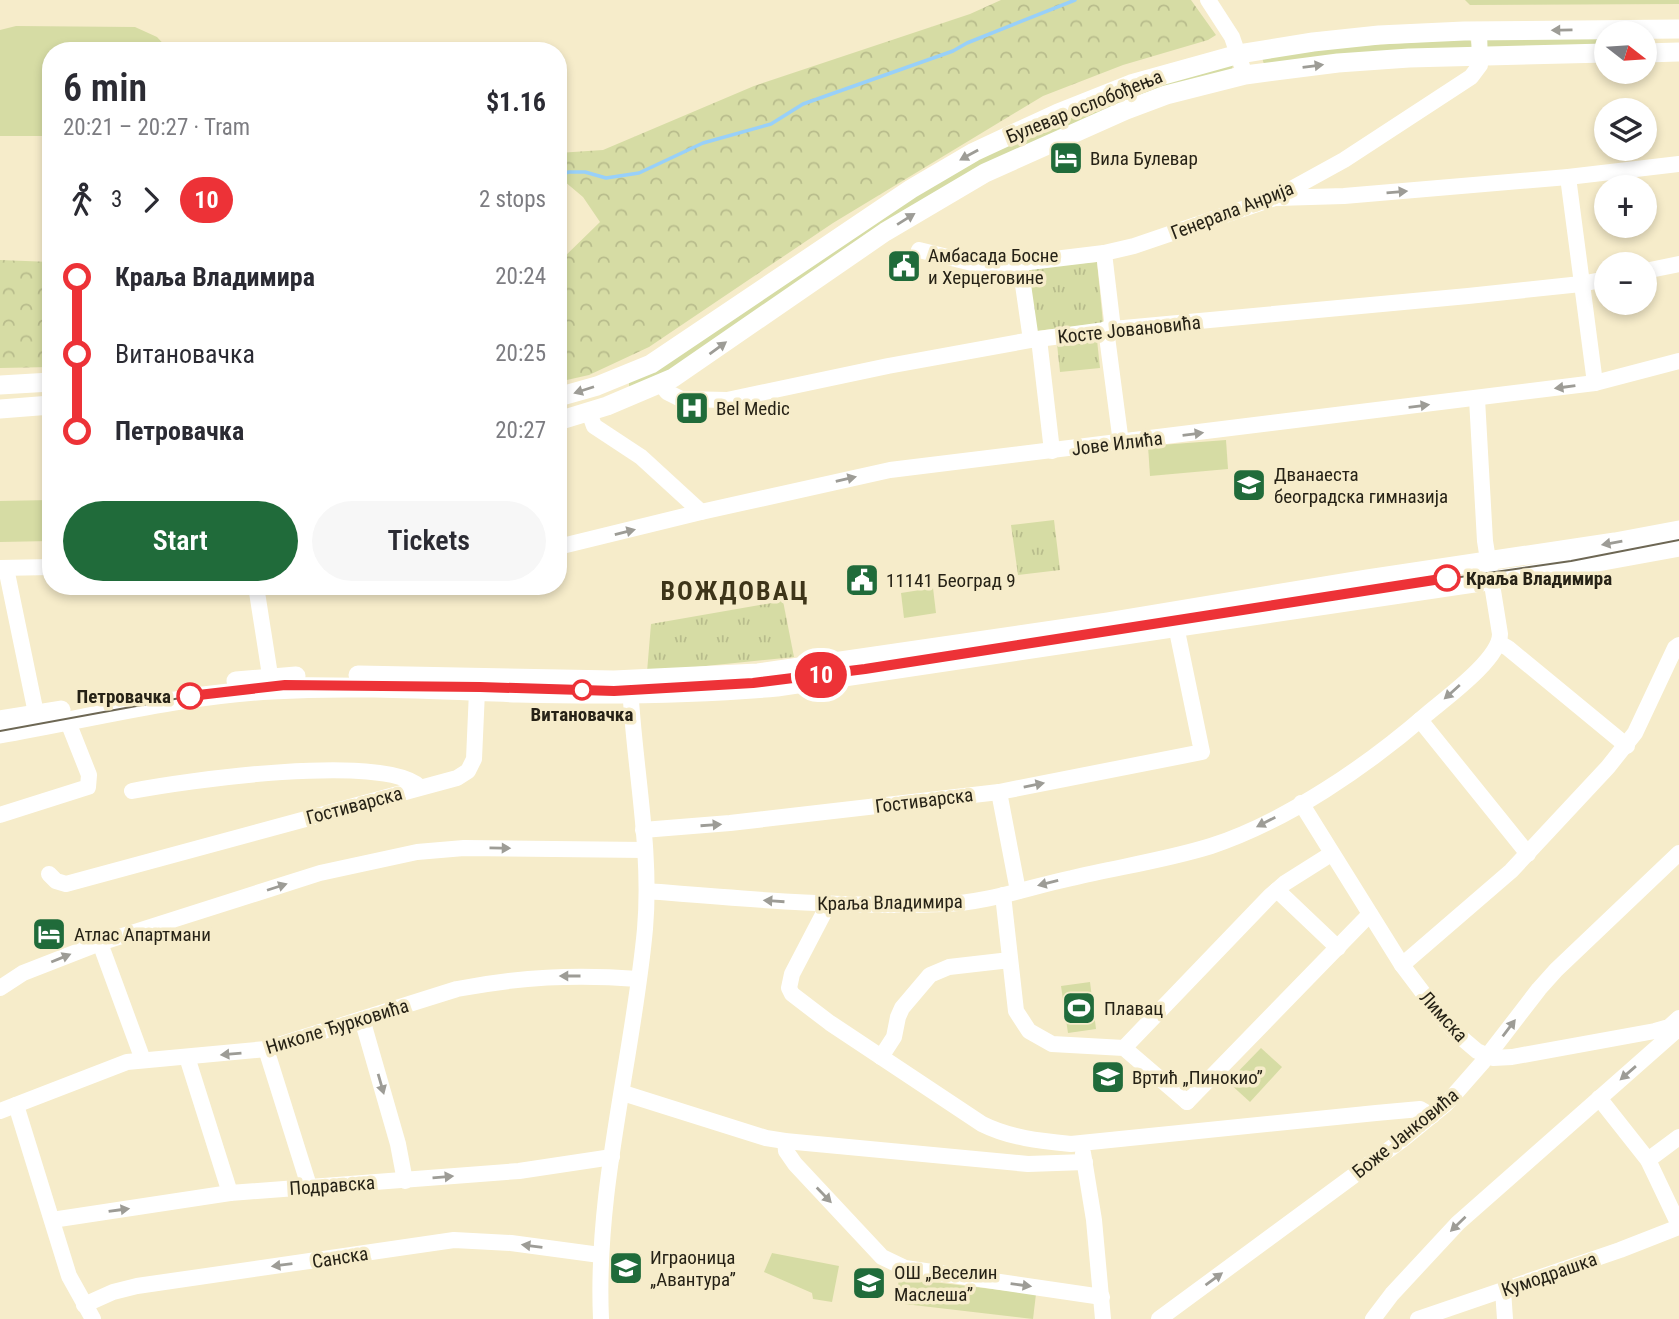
<!DOCTYPE html>
<html lang="en">
<head>
<meta charset="utf-8">
<style>
  :root { --surface:#fff; --page:#f7f7f7; --text:#2b2b33; --muted:#7c7c81; --accent:#206b3a }
  body { margin:0; font-family:"Roboto Condensed",sans-serif; background:var(--page); color:var(--text); height:100vh; display:flex; flex-direction:column; font-size:26px; white-space:nowrap }
  * { box-sizing:border-box; margin:0 }
  p { font-size:23px; color:var(--muted) }
  .icon { flex:none; width:38px; height:38px; fill:none; stroke:currentColor; stroke-width:2; stroke-linecap:round; stroke-linejoin:round }
  .map { position:relative; flex:1; overflow:hidden }
  .details { position:absolute; left:42px; top:42px; width:525px; height:553px; display:flex; flex-direction:column; background:var(--surface); border-radius:28px; box-shadow:0 4px 10px #0003 }
  .details>* { flex:none }
  .badge { padding:0 14px; border-radius:23px; font-size:24px; line-height:46px }
  .needle { width:46px; rotate:107deg }
  .tools { position:absolute; left:1594px; top:21px; display:grid; gap:14px }
  .tools a { display:grid; place-items:center; width:63px; height:63px; border-radius:50%; background:var(--surface); box-shadow:0 4px 10px #0003; font-size:35px }
  .map>.badge { position:absolute; translate:-50% -50%; box-shadow:0 0 0 4px #fff }
  .legs { display:flex; align-items:center; gap:10px; height:77px; padding:0 21px; font-size:23px }
  .legs p { margin-inline-start:auto }
  .head { display:flex; align-items:center; justify-content:space-between; height:119px; padding:0 21px }
  h1 { font-size:38px; font-weight:600; line-height:52px }
  .cta { display:flex; gap:14px; margin-top:auto; padding:14px 21px }
  .cta a { flex:1; height:80px; border-radius:42px; background:var(--accent); color:#fff; font-size:28px; font-weight:600; line-height:80px; text-align:center }
  .cta a+a { background:var(--page); color:var(--text) }
  ul { padding:0 21px; list-style:none }
  li { display:flex; align-items:center; gap:24px; height:77px; font-size:26px }
  li i { display:grid; place-items:center; width:10px; height:100%; margin:0 9px; background:currentColor }
  li i::after { content:''; width:18px; height:18px; margin:-9px; border:5px solid; border-radius:50%; background:var(--surface) }
  li p { margin-inline-start:auto }
  li:first-child i { background:linear-gradient(#0000 50%,currentColor 0) }
  li:last-child i { background:linear-gradient(currentColor 50%,#0000 0) }
  .map>svg:first-child { display:block }
  .green { fill:#d6dca4 }
  .forest { fill:url(#forest-crowns) }
  .park { fill:url(#park-tufts) }
  .lines { fill:none; stroke-linecap:round; stroke-linejoin:round }
  .stream { stroke:#98d0f9; stroke-width:3.5 }
  .minor { stroke:#fff; stroke-width:16 }
  .major { stroke:#fff; stroke-width:19 }
  .tram { stroke:#6d6754; stroke-width:2 }
  .oneway { fill:#9d9c96 }
  .line-1-casing { stroke:#fff; stroke-width:16 }
  .line-1 { stroke:#ed3237; stroke-width:10 }
  .stop-1-dot { fill:#fff; stroke:#ed3237; stroke-width:3.5 }
  .labels { text-anchor:middle; stroke-width:7; stroke-linejoin:round; paint-order:stroke }
  .street-label { font-size:19px; fill:#262216; stroke:#f6ecca }
  .poi-label { font-size:19px; fill:#262216; stroke:#f6ecca; text-anchor:start }
  .stop-label { font-size:19px; font-weight:bold; fill:#262216; stroke:#f6ecca; text-anchor:start }
  .district-label { font-size:26px; font-weight:bold; letter-spacing:2px; fill:#3e3519; stroke:#f6ecca }
</style>
</head>
<body>
<div class="map">
<svg width="1679" height="1319" viewBox="0 0 1679 1319">
  <defs>
    <pattern id="forest-crowns" width="20" height="18" patternUnits="userSpaceOnUse" patternTransform="scale(1.75)"><rect width="20" height="18" fill="#d6dca4"/><path d="M2 6a3 3 0 1 1 6 0M12 15a3 3 0 1 1 6 0" fill="none" stroke="#b8bc8c"/></pattern>
    <pattern id="park-tufts" width="24" height="20" patternUnits="userSpaceOnUse" patternTransform="scale(1.75)"><rect width="24" height="20" fill="#d6dca4"/><path d="M3 7l-1-3M5 7V3M7 7l1-3M15 17l-1-3M17 17v-4M19 17l1-3" fill="none" stroke="#b8bc8c"/></pattern>
  </defs>
  <rect width="100%" height="100%" fill="#f6ecca"/>
  <!-- green -->
  <g class="green">
    <polygon points="1465,0 1679,0 1679,4 1470,5"/>
    <polygon points="16,26 135,27 157,37 170,51 51,51 51,136 0,136 0,30"/>
    <polygon points="1606,37 1606,50 1487,49 1487,39"/>
    <polygon points="1470,39 1473,48 1264,64 1262,58 1290,50"/>
    <polygon points="1233,64 1232,70 1085,119 653,382 629,387 629,383 949,171 1095,101"/>
    <polygon points="1226,440 1228,469 1150,476 1148,446"/>
    <polygon points="51,500 51,541 0,542 0,501"/>
    <polygon points="933,588 936,613 904,618 901,593"/>
    <polygon points="1090,982 1096,1029 1068,1033 1061,986"/>
    <polygon points="1261,1048 1282,1067 1250,1102 1228,1082"/>
    <polygon points="772,1253 839,1266 832,1302 813,1299 812,1293 764,1272"/>
    <polygon points="899,1278 1036,1294 1033,1319 896,1303"/>
  </g>
  <!-- forest -->
  <g class="forest">
    <polygon points="1001,0 1191,0 1216,35 1208,40 1123,65 1043,96 833,223 649,347 589,375 558,382 558,263 600,222 583,197 558,176 558,153 603,150 754,86 970,14"/>
    <polygon points="0,260 51,262 51,367 0,368"/>
  </g>
  <!-- park -->
  <g class="park">
    <polygon points="1097,262 1103,323 1036,331 1028,268"/>
    <polygon points="1097,340 1100,368 1060,372 1057,344"/>
    <polygon points="1054,520 1060,570 1018,575 1011,525"/>
    <polygon points="783,601 794,657 647,672 651,624"/>
  </g>
  <g class="lines">
    <!-- stream -->
    <polyline class="stream" points="558,175 569,172 585,172 606,178 639,173 703,143 771,124 803,104 953,51 967,43 1075,0"/>
    <!-- minor -->
    <g class="minor">
      <polyline points="1208,0 1232,37 1245,75"/>
      <polyline points="1568,177 1595,383"/>
      <polyline points="1277,198 1344,196 1568,177 1679,164"/>
      <polyline points="919,250 972,263 996,266 1104,253 1134,246 1275,198 1344,160 1471,77 1480,65 1479,31"/>
      <polyline points="1104,253 1113,329"/>
      <polyline points="1020,264 1031,340"/>
      <polyline points="1645,271 1679,264"/>
      <polyline points="1106,329 1121,443"/>
      <polyline points="1039,339 1052,451"/>
      <polyline points="661,384 667,392 681,399 727,400 888,366 1031,340 1113,329 1468,296 1581,284 1606,279"/>
      <polyline points="589,412 594,426 641,457 701,512"/>
      <polyline points="558,547 701,512 890,470 1595,383 1679,361"/>
      <polyline points="0,568 51,567"/>
      <polyline points="6,568 38,723"/>
      <polyline points="256,586 272,688"/>
      <polyline points="1499,643 1508,648 1627,746"/>
      <polyline points="1420,720 1528,854"/>
      <path d="M132 791C183 781 384 752 420 787"/>
      <polyline points="999,792 1018,891"/>
      <polyline points="1301,803 1402,965 1439,1014 1457,1034 1477,1051 1493,1058 1512,1057 1655,1031 1669,1027 1679,1018"/>
      <polyline points="0,815 88,787 89,775 68,722"/>
      <polyline points="643,830 730,823 999,792 1202,752 1176,626"/>
      <polyline points="49,874 56,881 66,884 457,778 468,771 474,759 477,691"/>
      <polyline points="1277,890 1338,948"/>
      <path d="M647 891C745 899 844 908 943 904 987 903 1029 887 1072 878 1118 867 1166 860 1211 846 1287 821 1367 766 1427 714 1446 698 1500 659 1500 634L1485 541 1477 399"/>
      <polyline points="1003,895 1016,1011 1029,1031 1052,1044 1124,1048 1187,1102"/>
      <path d="M828 905 792 974 789 988 792 994 830 1023 982 1124C1010 1138 1040 1141 1071 1144L1376 1113 1420 1109 1432 1116"/>
      <polyline points="100,943 143,1060"/>
      <polyline points="1402,965 1511,871 1608,767 1635,733 1675,648 1679,645"/>
      <polyline points="0,988 23,973 100,943 320,873 417,852 464,848 645,850"/>
      <polyline points="362,1019 398,1144 405,1181"/>
      <polyline points="1124,1048 1270,896 1285,883 1331,854"/>
      <polyline points="266,1049 309,1186"/>
      <polyline points="187,1057 230,1193"/>
      <polyline points="881,1057 894,1037 898,1017 902,1008 930,975 949,967 1010,960"/>
      <polyline points="623,1093 766,1138 785,1141 1028,1164 1085,1162"/>
      <polyline points="1599,1098 1648,1160 1679,1225"/>
      <polyline points="1187,1102 1370,914"/>
      <polyline points="16,1105 69,1276 93,1319"/>
      <path d="M0 1111 127 1062 266 1049 457 989C520 977 574 974 638 979"/>
      <polyline points="785,1141 786,1151 795,1164 882,1257 905,1268 1102,1297"/>
      <polyline points="1083,1153 1094,1220 1103,1319"/>
      <polyline points="1648,1160 1679,1137"/>
      <polyline points="52,1220 230,1193 519,1171 612,1157"/>
      <polyline points="1503,1290 1505,1319"/>
      <polyline points="84,1305 113,1292 137,1286 454,1240 511,1243 600,1255"/>
      <path d="M601 1319C595 1188 633 1059 645 929 652 848 634 766 630 685"/>
      <polyline points="1159,1319 1402,1140 1446,1104 1482,1063 1539,989 1556,970 1679,853"/>
      <polyline points="1373,1319 1392,1294 1458,1223 1679,1028"/>
      <polyline points="1418,1319 1620,1250 1679,1227"/>
    </g>
    <!-- major -->
    <g class="major">
      <polyline points="1645,53 1679,52"/>
      <polyline points="0,385 51,382"/>
      <polyline points="558,397 597,386 651,364 911,189 974,152 1058,113 1131,84 1239,54 1313,42 1379,35 1464,31 1679,29"/>
      <polyline points="0,409 51,405"/>
      <polyline points="558,421 607,406 673,378 885,232 985,173 1126,110 1166,95 1245,75 1338,63 1409,58 1606,53"/>
      <polyline points="358,675 614,680 758,673 1108,622 1366,579 1615,542 1679,530"/>
      <polyline points="236,681 296,676"/>
      <polyline points="0,720 61,710"/>
      <path d="M0 734C91 718 180 695 272 690 354 685 435 690 517 693 603 695 691 695 777 687L1521 576 1679 547"/>
    </g>
    <!-- tram -->
    <polyline class="tram" points="0,731 202,694 285,685 480,687 610,691 753,683 865,669 1336,595 1571,561 1679,540"/>
  </g>
  <!-- one-way arrows -->
  <defs><path id="oneway-solid" d="M-6-.8H1V-3.2L6.5 0L1 3.2V.8H-6Z" transform="scale(1.75)"/></defs>
  <g class="oneway">
    <use href="#oneway-solid" transform="translate(1562 30) rotate(179)"/>
    <use href="#oneway-solid" transform="translate(1313 66) rotate(-7)"/>
    <use href="#oneway-solid" transform="translate(969 155) rotate(151)"/>
    <use href="#oneway-solid" transform="translate(1397 192) rotate(-5)"/>
    <use href="#oneway-solid" transform="translate(906 219) rotate(-32)"/>
    <use href="#oneway-solid" transform="translate(718 348) rotate(-36)"/>
    <use href="#oneway-solid" transform="translate(1565 387) rotate(172)"/>
    <use href="#oneway-solid" transform="translate(584 390) rotate(162)"/>
    <use href="#oneway-solid" transform="translate(1419 406) rotate(-7)"/>
    <use href="#oneway-solid" transform="translate(1193 434) rotate(-7)"/>
    <use href="#oneway-solid" transform="translate(846 479) rotate(-13)"/>
    <use href="#oneway-solid" transform="translate(625 532) rotate(-14)"/>
    <use href="#oneway-solid" transform="translate(1612 543) rotate(170)"/>
    <use href="#oneway-solid" transform="translate(1452 692) rotate(138)"/>
    <use href="#oneway-solid" transform="translate(1034 785) rotate(-11)"/>
    <use href="#oneway-solid" transform="translate(1266 822) rotate(153)"/>
    <use href="#oneway-solid" transform="translate(711 825) rotate(-4)"/>
    <use href="#oneway-solid" transform="translate(500 848) rotate(1)"/>
    <use href="#oneway-solid" transform="translate(1048 883) rotate(166)"/>
    <use href="#oneway-solid" transform="translate(277 887) rotate(-18)"/>
    <use href="#oneway-solid" transform="translate(774 901) rotate(-176)"/>
    <use href="#oneway-solid" transform="translate(61 958) rotate(-22)"/>
    <use href="#oneway-solid" transform="translate(570 976) rotate(-180)"/>
    <use href="#oneway-solid" transform="translate(1509 1028) rotate(-53)"/>
    <use href="#oneway-solid" transform="translate(231 1054) rotate(175)"/>
    <use href="#oneway-solid" transform="translate(1628 1073) rotate(139)"/>
    <use href="#oneway-solid" transform="translate(381 1084) rotate(74)"/>
    <use href="#oneway-solid" transform="translate(443 1177) rotate(-5)"/>
    <use href="#oneway-solid" transform="translate(824 1195) rotate(46)"/>
    <use href="#oneway-solid" transform="translate(119 1210) rotate(-8)"/>
    <use href="#oneway-solid" transform="translate(1458 1224) rotate(136)"/>
    <use href="#oneway-solid" transform="translate(532 1246) rotate(-173)"/>
    <use href="#oneway-solid" transform="translate(282 1265) rotate(173)"/>
    <use href="#oneway-solid" transform="translate(1214 1279) rotate(-36)"/>
    <use href="#oneway-solid" transform="translate(1021 1285) rotate(8)"/>
  </g>
  <g class="lines">
    <!-- line-1 casing -->
    <g class="line-1-casing">
      <polyline id="line-1" points="190,696 285,685 480,687 614,691 753,683 865,669 1447,578"/>
    </g>
    <!-- line-1 -->
    <use href="#line-1" class="line-1"/>
  </g>
  <!-- icons -->
  <defs>
    <g id="hotel-square" transform="scale(1.75)"><rect x="-9" y="-9" width="18" height="18" rx="4" fill="#206b3a" stroke="#f6ecca"/><path d="M-6-4.5h1.5V1H6V5H4.5V3h-9V5H-6ZM-4 0a1.8 1.8 0 1 1 3.6 0ZM.5 0V-2.5h3Q6-2.5 6 0Z" fill="#fff"/></g>
    <g id="civic-square" transform="scale(1.75)"><rect x="-9" y="-9" width="18" height="18" rx="4" fill="#206b3a" stroke="#f6ecca"/><path d="M-.6-6.5H3V-4.5H.6V-3L4-1V1h2V6H-6V1h2V-1L-.6-3ZM-1.2 2.5V6h2.4V2.5Z" fill="#fff"/></g>
    <g id="hospital-square" transform="scale(1.75)"><rect x="-9" y="-9" width="18" height="18" rx="4" fill="#206b3a" stroke="#f6ecca"/><path d="M-5-5h3v3.5h4V-5h3V5h-3V1.5h-4V5h-3Z" fill="#fff"/></g>
    <g id="school-square" transform="scale(1.75)"><rect x="-9" y="-9" width="18" height="18" rx="4" fill="#206b3a" stroke="#f6ecca"/><path d="M0-5L7-2L0 1L-7-2ZM-4 1L0 2.5L4 1V4Q0 6-4 4Z" fill="#fff"/></g>
    <g id="stadium-square" transform="scale(1.75)"><rect x="-9" y="-9" width="18" height="18" rx="4" fill="#206b3a" stroke="#f6ecca"/><path d="M0-5a6.5 5 0 1 0 0 10a6.5 5 0 1 0 0-10ZM-3.5-1.8h7v3.6h-7Z" fill="#fff"/></g>
  </defs>
  <g fill-rule="evenodd">
    <use href="#hotel-square" x="1066" y="158"/>
    <use href="#civic-square" x="904" y="266"/>
    <use href="#hospital-square" x="692" y="408"/>
    <use href="#school-square" x="1249" y="485"/>
    <use href="#civic-square" x="862" y="580"/>
    <use href="#hotel-square" x="49" y="934"/>
    <use href="#stadium-square" x="1079" y="1008"/>
    <use href="#school-square" x="1108" y="1077"/>
    <use href="#school-square" x="626" y="1268"/>
    <use href="#school-square" x="869" y="1283"/>
  </g>
  <!-- markers -->
  <g class="stop-1-dot">
    <circle cx="1447" cy="578" r="12"/>
    <circle cx="582" cy="690" r="9"/>
    <circle cx="190" cy="696" r="12"/>
  </g>
  <g class="labels">
    <!-- street labels -->
    <g class="street-label">
      <text transform="translate(1084 106) rotate(-22)" y="7">Булевар ослобођења</text>
      <text transform="translate(1232 210) rotate(-21)" y="7">Генерала Анрија</text>
      <text transform="translate(1129 329) rotate(-6)" y="7">Косте Јовановића</text>
      <text transform="translate(1117 443) rotate(-7)" y="7">Јове Илића</text>
      <text transform="translate(924 800) rotate(-7)" y="7">Гостиварска</text>
      <text transform="translate(354 805) rotate(-15)" y="7">Гостиварска</text>
      <text transform="translate(890 902) rotate(-1)" y="7">Краља Владимира</text>
      <text transform="translate(1444 1016) rotate(48)" y="7">Лимска</text>
      <text transform="translate(337 1026) rotate(-17)" y="7">Николе Ђурковића</text>
      <text transform="translate(1405 1133) rotate(-39)" y="7">Боже Јанковића</text>
      <text transform="translate(332 1185) rotate(-4)" y="7">Подравска</text>
      <text transform="translate(340 1257) rotate(-9)" y="7">Санска</text>
      <text transform="translate(1549 1274) rotate(-19)" y="7">Кумодрашка</text>
    </g>
    <!-- poi labels -->
    <g class="poi-label">
      <text x="1090" y="165">Вила Булевар</text>
      <text x="928" y="262">Амбасада Босне<tspan x="928" dy="22">и Херцеговине</tspan></text>
      <text x="716" y="415">Bel Medic</text>
      <text x="1274" y="481">Дванаеста<tspan x="1274" dy="22">београдска гимназија</tspan></text>
      <text x="886" y="587">11141 Београд 9</text>
      <text x="74" y="941">Атлас Апартмани</text>
      <text x="1104" y="1015">Плавац</text>
      <text x="1132" y="1084">Вртић „Пинокио”</text>
      <text x="650" y="1264">Играоница<tspan x="650" dy="22">„Авантура”</tspan></text>
      <text x="894" y="1279">ОШ „Веселин<tspan x="894" dy="22">Маслеша”</tspan></text>
    </g>
    <!-- stop labels -->
    <g class="stop-label">
      <text x="1466" y="585">Краља Владимира</text>
      <text x="171" y="703" text-anchor="end">Петровачка</text>
      <text x="582" y="721" text-anchor="middle">Витановачка</text>
    </g>
    <!-- district labels -->
    <g class="district-label">
      <text x="735" y="600">ВОЖДОВАЦ</text>
    </g>
  </g>
</svg>
<div class="tools">
<a><svg class="needle" viewBox="-14 -14 28 28"><path d="M0-13l5 13h-10z" fill="#e53935"/><path d="M0 13l5-13h-10z" fill="#7c7c81"/></svg></a>
<a><svg class="icon" aria-label="layers" viewBox="0 0 24 24"><path d="M12 4l9 5-9 5-9-5zM3 14l9 5 9-5"/></svg></a>
<a>+</a>
<a>−</a>
</div>
<b class="badge" style="left:821px;top:675px;background:#ed3237;color:#fff">10</b>
<section class="details">
<div class="head"><div><h1>6 min</h1><p>20:21 – 20:27 · Tram</p></div><b>$1.16</b></div>
<div class="legs"><svg class="icon" aria-label="walk" viewBox="0 0 24 24"><circle cx="13" cy="4" r="2"/><path d="M13 8l-2 6 4 7M11 14l-3 7M7 12l3-4h3l4 4"/></svg>3<svg class="icon" aria-label="forward" viewBox="0 0 24 24"><path d="M9 5l7 7-7 7"/></svg><b class="badge" style="background:#ed3237;color:#fff">10</b><p>2 stops</p></div>
<ul>
<li><i style="color:#ed3237"></i><b>Краља Владимира</b><p>20:24</p></li>
<li><i style="color:#ed3237"></i><span>Витановачка</span><p>20:25</p></li>
<li><i style="color:#ed3237"></i><b>Петровачка</b><p>20:27</p></li>
</ul>
<div class="cta"><a>Start</a><a>Tickets</a></div>
</section>
</div>
</body>
</html>
